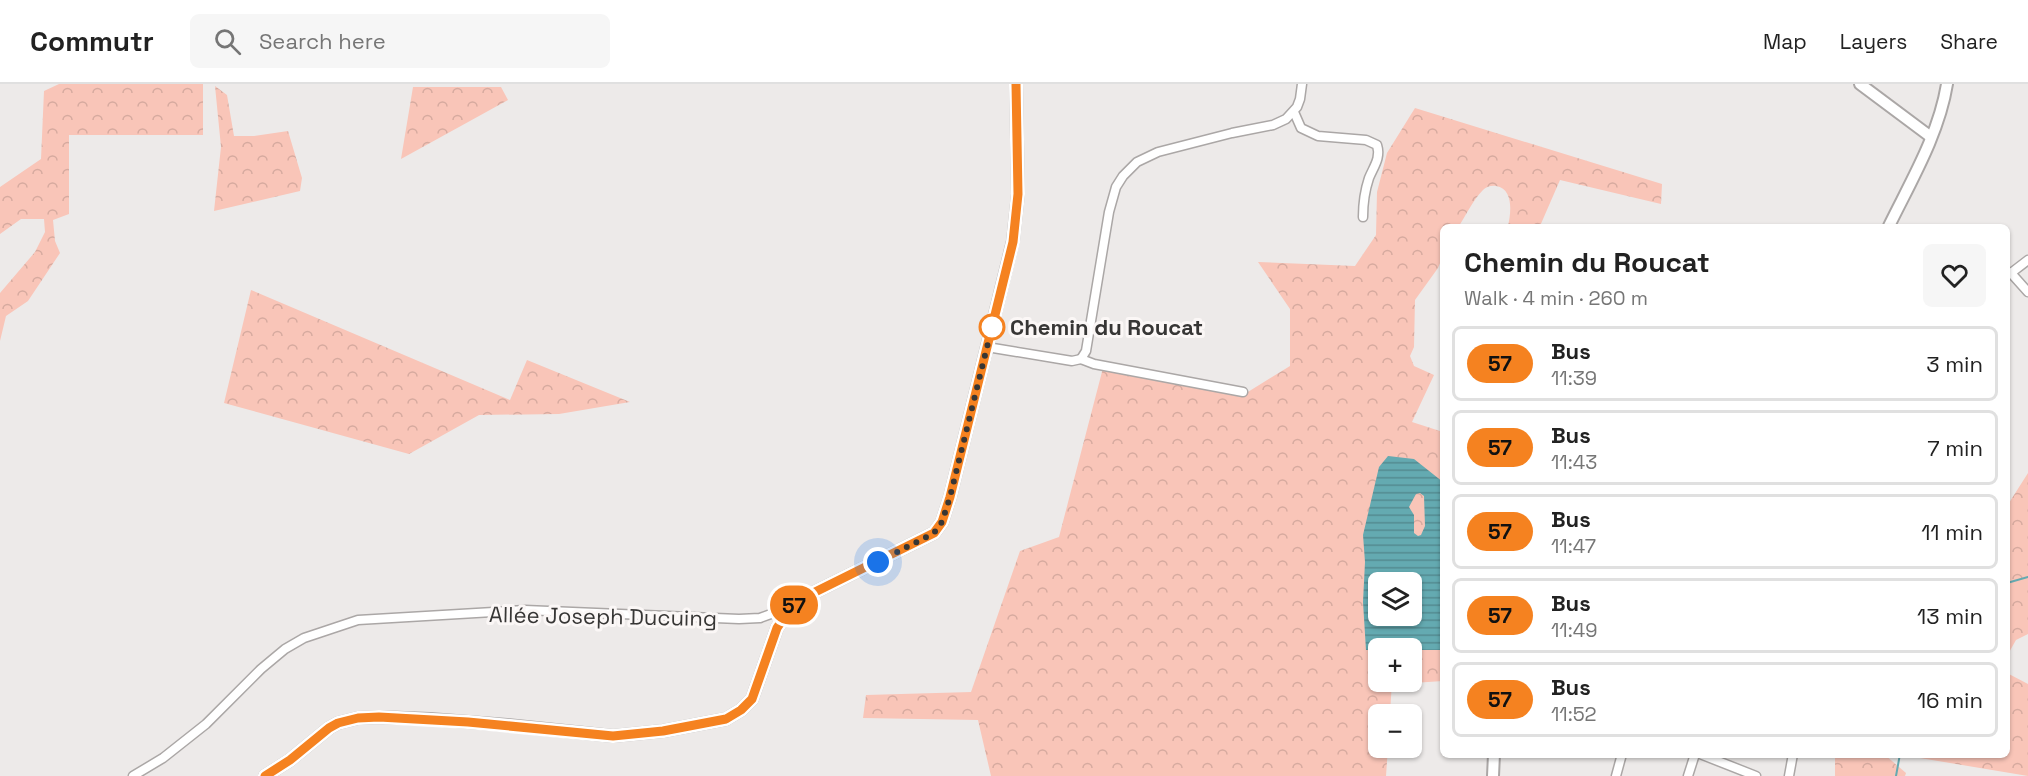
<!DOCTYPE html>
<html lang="en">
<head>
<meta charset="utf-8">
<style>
  :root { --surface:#fff; --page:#f6f6f6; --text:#222; --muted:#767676; --line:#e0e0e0 }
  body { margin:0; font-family:"Space Grotesk",sans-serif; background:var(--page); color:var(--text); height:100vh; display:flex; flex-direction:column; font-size:22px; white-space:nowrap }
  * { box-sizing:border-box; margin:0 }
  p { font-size:20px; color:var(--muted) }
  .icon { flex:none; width:33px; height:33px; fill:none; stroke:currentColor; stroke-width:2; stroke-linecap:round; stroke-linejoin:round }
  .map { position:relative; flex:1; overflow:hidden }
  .details { position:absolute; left:1440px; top:140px; width:570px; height:534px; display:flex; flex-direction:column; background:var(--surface); border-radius:9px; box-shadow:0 2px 4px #0004 }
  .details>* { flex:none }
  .badge { padding:0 12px; border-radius:20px; font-size:21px; line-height:39px }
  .fabs { position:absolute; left:1368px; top:488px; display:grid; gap:12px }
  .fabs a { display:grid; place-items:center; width:54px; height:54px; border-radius:9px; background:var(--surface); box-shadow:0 2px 4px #0004; font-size:30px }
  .you { position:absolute; width:30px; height:30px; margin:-15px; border:4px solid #fff; border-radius:50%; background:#1a73e8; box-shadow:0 0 0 9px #1a73e833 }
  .map>.badge { position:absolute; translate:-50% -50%; box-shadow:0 0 0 3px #fff }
  .round { display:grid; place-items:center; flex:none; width:63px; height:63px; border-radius:9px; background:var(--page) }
  .headline { display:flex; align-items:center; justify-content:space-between; height:102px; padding:0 24px }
  h1 { font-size:28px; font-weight:800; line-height:45px }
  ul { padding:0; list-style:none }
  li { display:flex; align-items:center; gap:18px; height:75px; margin:0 12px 9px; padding:0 12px; border:3px solid var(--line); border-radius:9px }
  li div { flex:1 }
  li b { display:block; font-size:22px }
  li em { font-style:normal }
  li .badge { min-width:66px; font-weight:700; text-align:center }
  header { display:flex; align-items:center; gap:36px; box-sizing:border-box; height:84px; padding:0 30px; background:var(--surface); border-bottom:2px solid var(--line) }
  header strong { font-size:28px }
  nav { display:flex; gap:33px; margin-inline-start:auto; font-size:21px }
  .search { width:420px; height:54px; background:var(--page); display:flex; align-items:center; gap:15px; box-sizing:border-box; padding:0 21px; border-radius:9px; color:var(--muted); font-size:22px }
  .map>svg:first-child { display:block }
  .forest { fill:url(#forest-crowns); fill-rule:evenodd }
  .water { fill:url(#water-rules); fill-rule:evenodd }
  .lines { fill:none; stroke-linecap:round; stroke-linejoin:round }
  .stream { stroke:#64aab1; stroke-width:2 }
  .minor-casing { stroke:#aba7a6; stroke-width:11 }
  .tertiary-casing { stroke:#aba7a6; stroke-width:14 }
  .minor { stroke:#fff; stroke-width:8 }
  .tertiary { stroke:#fff; stroke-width:10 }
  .line-casing { stroke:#fff; stroke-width:14 }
  .line { stroke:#f58220; stroke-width:9 }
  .walk { stroke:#373635; stroke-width:6; stroke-dasharray:0 10.8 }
  .stop-dot { fill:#fff; stroke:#f58220; stroke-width:3 }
  .labels { text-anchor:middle; stroke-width:6; stroke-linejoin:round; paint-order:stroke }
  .stop-label { font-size:22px; font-weight:bold; fill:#373635; stroke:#fbf7f6; text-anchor:start }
  .street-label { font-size:22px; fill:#373635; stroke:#fbf7f6 }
</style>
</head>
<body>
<header>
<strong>Commutr</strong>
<div class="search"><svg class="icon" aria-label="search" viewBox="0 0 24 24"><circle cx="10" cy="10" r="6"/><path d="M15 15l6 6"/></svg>Search here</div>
<nav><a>Map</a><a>Layers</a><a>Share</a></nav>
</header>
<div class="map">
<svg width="2028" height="692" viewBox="0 0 2028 692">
  <defs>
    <pattern id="forest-crowns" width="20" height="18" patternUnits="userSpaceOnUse" patternTransform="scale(1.5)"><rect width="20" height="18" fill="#f9c5b8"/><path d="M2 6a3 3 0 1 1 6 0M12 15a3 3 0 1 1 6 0" fill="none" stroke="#d6aa9f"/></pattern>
    <pattern id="water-rules" width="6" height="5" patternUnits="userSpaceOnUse" patternTransform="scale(1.5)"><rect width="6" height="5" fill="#64aab1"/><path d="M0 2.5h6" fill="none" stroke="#538b91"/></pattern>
  </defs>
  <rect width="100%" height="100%" fill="#edeae9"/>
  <!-- forest -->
  <g class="forest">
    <polygon points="59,0 203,0 203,51 69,51 69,130 53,136 55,157 60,169 28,217 6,232 0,257 0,209 35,168 45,148 44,135 21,135 0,150 0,103 41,75 44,7"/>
    <polygon points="215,2 227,11 234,52 254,52 288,47 302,94 300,107 214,127 221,63"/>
    <polygon points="413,3 501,3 508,16 401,75"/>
    <path d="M1415 24 1662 100 1661 120 1560 96 1540 142H1508C1511 129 1514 105 1496 102 1491 101 1486 103 1483 106 1473 116 1466 131 1459 142H1443V172L1438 184 1415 216 1414 263 1410 272 1414 282 1434 291 1412 338 1443 348V597L1413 599 1410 597H1412V564H1378V597H1392L1390 630H1378V663H1388L1386 692H991L978 636 863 634 866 611 971 608 1020 467 1059 453 1103 284 1243 311 1290 282V225L1258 178 1355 182 1376 151 1377 108 1387 69ZM1378 498H1412V531H1378Z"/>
    <polygon points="251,206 510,316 527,276 630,318 559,330 479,331 409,370 224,319"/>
    <polygon points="2028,389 2028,550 2016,556 2007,572 2007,422"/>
    <polygon points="2007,589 2028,600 2028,692 1920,674 1917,671 2007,670"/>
    <polygon points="1835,671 1885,671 1906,689 1905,692 1835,692"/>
  </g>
  <!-- water -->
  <path class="water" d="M1388 372 1414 375 1443 398V566H1412V564L1366 566 1363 518 1365 478 1363 451 1379 383ZM1420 409 1424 412 1425 442 1421 451 1418 452 1414 449V431L1409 423 1416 410ZM1378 498H1412V531H1378Z"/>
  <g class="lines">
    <!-- stream -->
    <g class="stream">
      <polyline points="2007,499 2028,493"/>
      <polyline points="1896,692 1900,670"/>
    </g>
    <!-- minor casing -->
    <g class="minor-casing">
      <g id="minor">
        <path d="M1294 28 1301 44 1318 52 1366 56 1377 61C1381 74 1374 82 1369 94 1365 106 1363 120 1363 133"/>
        <polyline points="2007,188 2011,189 2028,208"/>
        <polyline points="2011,189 2028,176"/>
        <polyline points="987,263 1072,277 1081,275 1094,280 1243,308"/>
        <polyline points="1081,275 1086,267 1109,128 1116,103 1123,92 1137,78 1158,68 1232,49 1273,41 1286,35 1297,23 1300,15 1302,0"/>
        <polyline points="1700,670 1756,692"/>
        <polyline points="133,692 163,674 206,640 261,585 285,565 304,554 358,536 525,526 739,535 760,534 779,527 787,529"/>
        <polyline points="1616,692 1622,670"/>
        <polyline points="1688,692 1695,670"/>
        <polyline points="1789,692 1793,670"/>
      </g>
    </g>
    <!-- tertiary casing -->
    <g class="tertiary-casing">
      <g id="tertiary">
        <polyline points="1860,0 1931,53"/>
        <path d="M1889 142C1911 97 1939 50 1947 0"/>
        <polyline points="265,692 290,676 329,644 338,639 358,634 379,633 430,635 507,641 613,652 663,647 726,635 741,626 752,615 777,544 787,529 809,511 934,449 942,438 950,413 1013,157 1018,110 1016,0"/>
        <polyline points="1493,692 1494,670"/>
      </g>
    </g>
    <!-- minor -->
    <use href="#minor" class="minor"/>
    <!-- tertiary -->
    <use href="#tertiary" class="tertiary"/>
  </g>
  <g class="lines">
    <!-- line casing -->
    <g class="line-casing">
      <polyline id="line" points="265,692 290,676 329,644 338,639 358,634 379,633 468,638 613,652 663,647 726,635 741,626 752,615 777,544 787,529 809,511 934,449 942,438 950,413 1013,158 1018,110 1016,0"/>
    </g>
    <!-- line -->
    <use href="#line" class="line"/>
    <!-- walk -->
    <polyline class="walk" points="878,478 934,449 942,438 950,413 992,243"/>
  </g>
  <!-- markers -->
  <circle class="stop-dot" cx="992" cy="243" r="12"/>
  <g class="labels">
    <!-- stop labels -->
    <g class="stop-label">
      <text x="1010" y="251">Chemin du Roucat</text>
    </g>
    <!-- street labels -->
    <g class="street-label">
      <text transform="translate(603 532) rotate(1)" y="8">Allée Joseph Ducuing</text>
    </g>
  </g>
</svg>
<div class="fabs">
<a><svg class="icon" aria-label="layers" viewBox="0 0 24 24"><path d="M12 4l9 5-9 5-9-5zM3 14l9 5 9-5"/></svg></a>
<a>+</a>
<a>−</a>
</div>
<div class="you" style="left:878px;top:478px"></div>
<b class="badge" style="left:794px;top:521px;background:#f58220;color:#111">57</b>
<section class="details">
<div class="headline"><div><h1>Chemin du Roucat</h1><p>Walk · 4 min · 260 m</p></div><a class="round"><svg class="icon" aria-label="heart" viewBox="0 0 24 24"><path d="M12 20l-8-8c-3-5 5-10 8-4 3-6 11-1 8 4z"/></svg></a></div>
<ul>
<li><span class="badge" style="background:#f58220;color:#111">57</span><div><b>Bus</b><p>11:39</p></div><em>3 min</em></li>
<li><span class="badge" style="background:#f58220;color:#111">57</span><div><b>Bus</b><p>11:43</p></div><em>7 min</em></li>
<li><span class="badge" style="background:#f58220;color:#111">57</span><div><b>Bus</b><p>11:47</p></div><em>11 min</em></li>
<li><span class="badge" style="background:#f58220;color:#111">57</span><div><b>Bus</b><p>11:49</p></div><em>13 min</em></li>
<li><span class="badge" style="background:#f58220;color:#111">57</span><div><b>Bus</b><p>11:52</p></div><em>16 min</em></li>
</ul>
</section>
</div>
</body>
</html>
